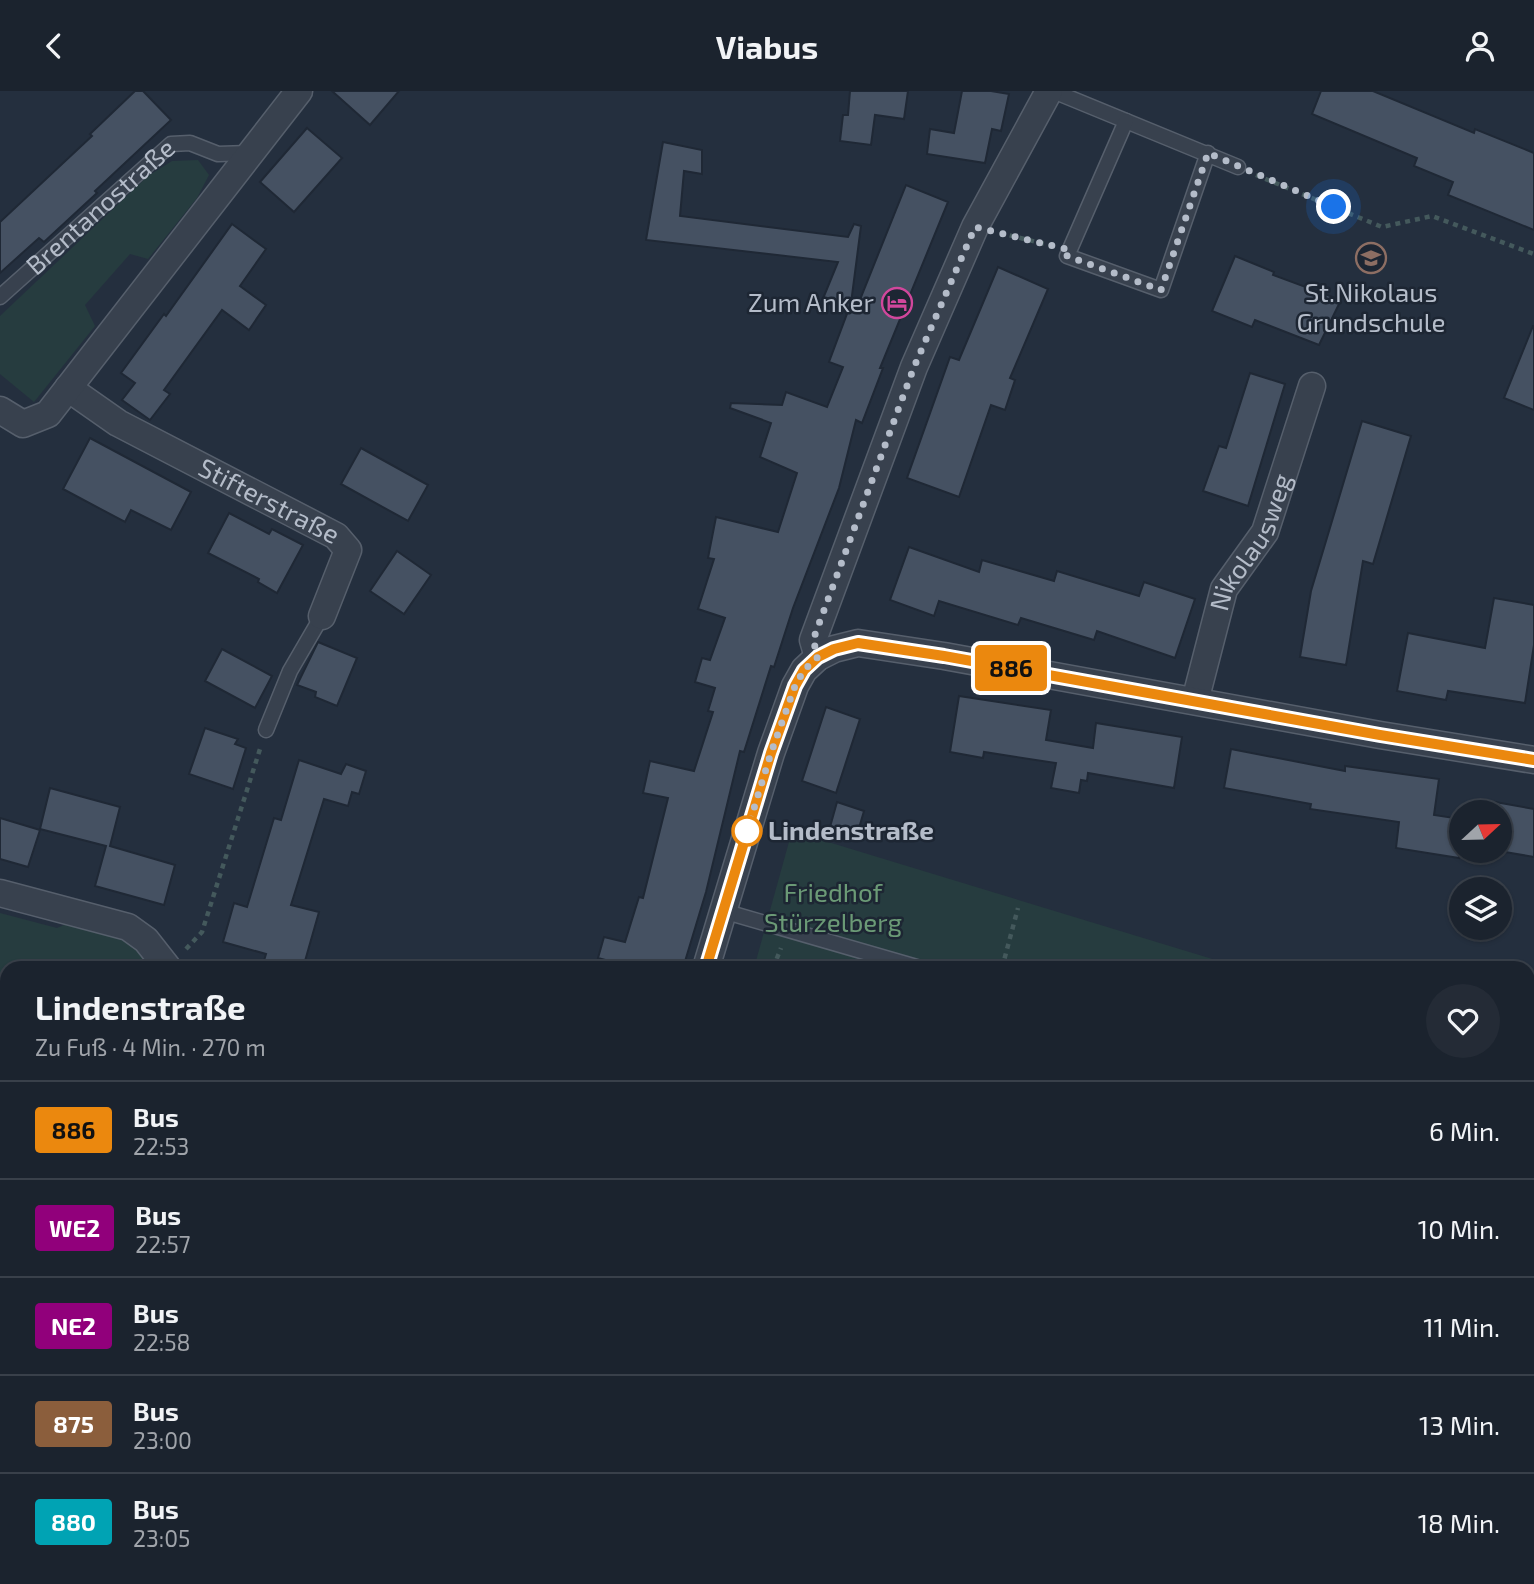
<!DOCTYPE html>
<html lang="de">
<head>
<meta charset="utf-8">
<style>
  :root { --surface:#1b232e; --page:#242b36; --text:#f1f3f6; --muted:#a0a4aa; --line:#39404a }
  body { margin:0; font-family:"Exo 2",sans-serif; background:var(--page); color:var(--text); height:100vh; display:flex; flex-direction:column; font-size:26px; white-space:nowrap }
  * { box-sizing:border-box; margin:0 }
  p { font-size:23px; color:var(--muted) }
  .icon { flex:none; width:38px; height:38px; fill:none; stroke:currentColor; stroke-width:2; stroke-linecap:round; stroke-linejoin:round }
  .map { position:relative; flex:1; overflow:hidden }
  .details { position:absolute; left:0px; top:870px; width:1535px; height:625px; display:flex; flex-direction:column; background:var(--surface); border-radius:21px 21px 0 0; box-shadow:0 2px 5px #0004,0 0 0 2px var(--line) }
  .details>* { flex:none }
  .badge { padding:0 14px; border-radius:5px; font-size:24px; line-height:46px }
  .needle { width:46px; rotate:68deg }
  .buttons { position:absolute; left:1449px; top:709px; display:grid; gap:14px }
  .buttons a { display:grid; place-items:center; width:63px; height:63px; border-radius:50%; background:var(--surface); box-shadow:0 2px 5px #0004,0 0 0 2px var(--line); font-size:35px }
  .you { position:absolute; width:35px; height:35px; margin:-18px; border:5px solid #fff; border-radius:50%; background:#1a73e8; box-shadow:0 0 0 10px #1a73e833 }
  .map>.badge { position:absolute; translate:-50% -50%; box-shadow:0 0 0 4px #fff }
  .round { display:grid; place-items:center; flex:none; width:74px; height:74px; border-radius:37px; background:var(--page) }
  .headline { display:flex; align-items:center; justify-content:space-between; height:119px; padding:0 35px }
  h1 { font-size:33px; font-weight:700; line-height:52px }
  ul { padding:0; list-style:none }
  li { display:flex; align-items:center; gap:21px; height:98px; padding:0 35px; border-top:2px solid var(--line) }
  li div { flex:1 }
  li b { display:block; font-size:26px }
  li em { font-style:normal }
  li .badge { min-width:77px; font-weight:700; text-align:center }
  header { display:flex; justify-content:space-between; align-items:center; height:91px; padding:0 35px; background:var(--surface); font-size:32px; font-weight:700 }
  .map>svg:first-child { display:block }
  .green { fill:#263c3f }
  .building { fill:#455162; stroke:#1f2835; stroke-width:2 }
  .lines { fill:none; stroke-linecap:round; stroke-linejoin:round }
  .lane-casing { stroke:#565f6c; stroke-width:17 }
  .street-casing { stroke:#565f6c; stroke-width:29 }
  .path { stroke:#44595c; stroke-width:4.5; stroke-dasharray:5 5; stroke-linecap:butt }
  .lane { stroke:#38414e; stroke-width:14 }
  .street { stroke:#38414e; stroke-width:26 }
  .line-casing { stroke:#fff; stroke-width:16 }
  .line { stroke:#eb880e; stroke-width:10 }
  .walk { stroke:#b4bcc9; stroke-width:7; stroke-dasharray:0 12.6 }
  .stop-dot { fill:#fff; stroke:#eb880e; stroke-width:3.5 }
  .labels { text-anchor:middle; stroke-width:5; stroke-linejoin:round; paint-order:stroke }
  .street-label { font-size:26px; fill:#b4bcc9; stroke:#1d2633 }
  .poi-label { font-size:26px; fill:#b4bcc9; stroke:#1d2633 }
  .stop-label { font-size:26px; font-weight:bold; fill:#b4bcc9; stroke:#1d2633; text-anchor:start }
  .park-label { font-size:26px; fill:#6b9a76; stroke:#1d2633 }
</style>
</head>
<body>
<header><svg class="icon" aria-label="back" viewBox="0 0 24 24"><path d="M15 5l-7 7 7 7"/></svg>Viabus<svg class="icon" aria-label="person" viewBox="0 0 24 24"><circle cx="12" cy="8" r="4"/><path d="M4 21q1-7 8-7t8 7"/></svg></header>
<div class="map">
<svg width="1534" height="1493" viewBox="0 0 1534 1493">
  <rect width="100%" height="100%" fill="#242f3e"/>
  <!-- green -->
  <g class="green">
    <polygon points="198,69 209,84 197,107 148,168 130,163 85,214 95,235 34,311 0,283 0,225 148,85 172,70"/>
    <polygon points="792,740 1242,877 754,877"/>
    <path d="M0 822 57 837 75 829C100 838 145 844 148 877H7V896L0 894Z"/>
  </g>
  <!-- building -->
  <g class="building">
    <polygon points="135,0 143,0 171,29 95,100 97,102 44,151 39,147 0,182 0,131 92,45 90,43"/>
    <polygon points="332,0 399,0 370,34"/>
    <polygon points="850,0 908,0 904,28 875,24 871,54 840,50 843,24 848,24"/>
    <polygon points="962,0 991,0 1009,3 1001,40 992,38 985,72 927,63 930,38 954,42"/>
    <polygon points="1321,0 1373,0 1474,42 1475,38 1534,62 1534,139 1448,104 1453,91 1414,75 1417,67 1312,23"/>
    <polygon points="307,37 342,67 294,121 260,91"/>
    <polygon points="663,51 702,59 702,83 684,80 680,125 848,146 854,133 861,135 850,220 855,221 906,94 948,111 880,277 883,277 862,332 856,329 839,397 793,517 774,576 771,575 744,661 740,660 706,801 683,877 635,877 598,867 604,846 625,851 639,806 643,807 668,707 643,702 650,670 694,680 713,621 708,620 715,597 695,591 702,567 710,569 725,527 698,518 714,468 708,467 716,426 778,441 797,382 760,366 771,332 730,317 731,312 782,314 786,301 827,316 843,276 829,271 848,220 822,210 838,171 646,149"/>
    <polygon points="232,133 266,158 240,195 266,214 249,239 222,219 164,299 170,303 150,329 122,309 135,292 121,282 164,223 166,225"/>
    <polygon points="1235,165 1274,181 1273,184 1341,209 1319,254 1255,229 1252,236 1212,220"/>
    <polygon points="998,176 1048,198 1010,287 1015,289 1005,319 991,314 959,406 907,387 950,266 959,269"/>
    <polygon points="1533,235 1534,235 1534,319 1504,307"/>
    <polygon points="1250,282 1285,293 1248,415 1203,400 1219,355 1226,357"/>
    <polygon points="1362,330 1411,345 1373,473 1363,470 1346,574 1300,566 1311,500"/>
    <polygon points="90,347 191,401 171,439 131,419 125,431 63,398"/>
    <polygon points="361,357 428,394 408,430 341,393"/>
    <polygon points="229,422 269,443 272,438 303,454 277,502 258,491 259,488 208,462"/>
    <polygon points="909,456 979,481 982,469 1054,490 1057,480 1139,505 1144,491 1195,508 1175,567 1097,540 1094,549 1021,527 1018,534 939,510 934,525 890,509"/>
    <polygon points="397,460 431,484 404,523 370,500"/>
    <polygon points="1494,507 1534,514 1534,554 1525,612 1448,600 1446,609 1397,600 1408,542 1485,557"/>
    <polygon points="318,551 357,567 337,615 315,606 316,601 297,594"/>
    <polygon points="222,558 272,585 255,617 205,590"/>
    <polygon points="959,605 1051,619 1046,649 1093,657 1096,632 1182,646 1174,697 1088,682 1087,690 1081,689 1079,702 1051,697 1056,672 984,661 983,667 950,661"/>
    <polygon points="826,616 860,628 836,702 802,690"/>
    <polygon points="205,637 238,648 235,653 246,657 233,698 189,683"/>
    <polygon points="1231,658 1345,680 1345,675 1439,688 1434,724 1461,728 1459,767 1396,757 1399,731 1310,718 1311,713 1224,697"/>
    <polygon points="299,669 341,683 346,673 366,680 359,703 352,701 348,715 324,708 291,814 319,821 303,877 277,877 263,873 266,863 223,851 234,812 247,816 274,727 281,729"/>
    <polygon points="50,697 120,716 110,755 175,774 164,814 95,795 106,755 40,738"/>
    <polygon points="1484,709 1534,718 1534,766 1499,760 1500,721 1481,721"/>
    <polygon points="837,711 864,720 857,744 830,736"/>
    <polygon points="0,727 40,739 28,776 0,768"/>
  </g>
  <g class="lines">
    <!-- lane casing -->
    <g class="lane-casing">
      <g id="lane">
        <polyline points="1053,0 1238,76"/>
        <polyline points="1126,30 1067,165 1161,199 1208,62"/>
        <path id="s1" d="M0 206 171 53 190 52 218 63 249 62"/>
        <polyline points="266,639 290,580 322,525"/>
        <polyline points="723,820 920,877"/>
      </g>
    </g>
    <!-- street casing -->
    <g class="street-casing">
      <g id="street">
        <path id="s2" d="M68 297 118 332 336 445 348 459 322 525"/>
        <polyline points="0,319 23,333 48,323 299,0"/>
        <polyline points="818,566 813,549 914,276 975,136 1049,0"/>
        <path id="s3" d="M1195 610 1224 498 1265 441 1312 295"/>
        <polyline points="0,802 128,836 146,849 168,877"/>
        <polyline points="706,877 771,662 795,595 804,579 818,566 834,558 858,552 944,565 1380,644 1534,669"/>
        <polyline points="0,910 7,913"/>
        <polyline points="1528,969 1534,949"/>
        <polyline points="1528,1198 1534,1200"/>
        <polyline points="0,1347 7,1350"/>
        <polyline points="1228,1488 1242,1493"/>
        <polyline points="133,1493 135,1488"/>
        <polyline points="535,1493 536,1488"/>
        <polyline points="1338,1493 1339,1488"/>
      </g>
    </g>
    <!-- path -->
    <g class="path">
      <polyline points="1256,84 1382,136 1432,125 1534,163"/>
      <polyline points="1000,142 1049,154"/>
      <polyline points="186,858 202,841 260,658"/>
      <polyline points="773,877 781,857"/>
      <polyline points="1002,877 1018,817"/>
      <polyline points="0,1492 7,1468"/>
      <polyline points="471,1493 472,1488"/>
    </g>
    <!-- lane -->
    <use href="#lane" class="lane"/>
    <!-- street -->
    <use href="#street" class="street"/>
  </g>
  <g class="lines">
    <!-- line casing -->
    <g class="line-casing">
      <polyline id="line" points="706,877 771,662 795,595 804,579 818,566 834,558 858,552 944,565 1380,644 1534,669"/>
    </g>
    <!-- line -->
    <use href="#line" class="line"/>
    <!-- walk -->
    <polyline class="walk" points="747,740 771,662 795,595 804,579 818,566 813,549 914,276 975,136 1070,159 1067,165 1161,199 1208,62 1334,116"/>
  </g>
  <!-- icons -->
  <defs>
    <g id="school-ring" transform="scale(1.575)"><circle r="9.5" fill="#1d2633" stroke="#8d6e63" stroke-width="1.5"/><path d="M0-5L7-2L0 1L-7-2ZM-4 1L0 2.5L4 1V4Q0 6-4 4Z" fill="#8d6e63"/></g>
    <g id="hotel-ring" transform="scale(1.575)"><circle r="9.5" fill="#1d2633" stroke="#d1479c" stroke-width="1.5"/><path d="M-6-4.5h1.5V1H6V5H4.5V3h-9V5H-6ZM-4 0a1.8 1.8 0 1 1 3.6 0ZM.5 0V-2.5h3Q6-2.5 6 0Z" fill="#d1479c"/></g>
  </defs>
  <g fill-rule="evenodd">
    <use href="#school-ring" x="1371" y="167"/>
    <use href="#hotel-ring" x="897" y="212"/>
  </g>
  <!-- markers -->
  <circle class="stop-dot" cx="747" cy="740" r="14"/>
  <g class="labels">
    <!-- street labels -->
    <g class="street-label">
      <text dy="9" stroke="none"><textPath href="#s1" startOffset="135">Brentanostraße</textPath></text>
      <text dy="9" stroke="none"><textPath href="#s2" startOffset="231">Stifterstraße</textPath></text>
      <text dy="9" stroke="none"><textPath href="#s3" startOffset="170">Nikolausweg</textPath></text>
    </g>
    <!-- poi labels -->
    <g class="poi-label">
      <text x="1371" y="211">St.Nikolaus<tspan x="1371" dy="30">Grundschule</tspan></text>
      <text x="874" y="221" text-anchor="end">Zum Anker</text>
    </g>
    <!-- stop labels -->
    <g class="stop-label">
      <text x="768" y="749">Lindenstraße</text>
    </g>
    <!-- park labels -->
    <g class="park-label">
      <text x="833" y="811">Friedhof<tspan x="833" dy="30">Stürzelberg</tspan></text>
    </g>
  </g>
</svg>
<div class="buttons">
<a><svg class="needle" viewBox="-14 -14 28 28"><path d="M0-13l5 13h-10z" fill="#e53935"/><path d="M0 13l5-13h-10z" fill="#a0a4aa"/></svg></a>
<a><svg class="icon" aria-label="layers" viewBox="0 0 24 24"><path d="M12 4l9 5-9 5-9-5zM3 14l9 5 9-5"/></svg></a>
</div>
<div class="you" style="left:1334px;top:116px"></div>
<b class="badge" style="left:1011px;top:577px;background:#eb880e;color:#111">886</b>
<section class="details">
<div class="headline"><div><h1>Lindenstraße</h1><p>Zu Fuß · 4 Min. · 270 m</p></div><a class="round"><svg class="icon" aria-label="heart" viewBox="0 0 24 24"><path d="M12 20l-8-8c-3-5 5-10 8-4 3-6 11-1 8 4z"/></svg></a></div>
<ul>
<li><span class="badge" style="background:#eb880e;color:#111">886</span><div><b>Bus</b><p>22:53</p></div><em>6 Min.</em></li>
<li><span class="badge" style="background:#91007b;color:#fff">WE2</span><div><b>Bus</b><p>22:57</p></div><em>10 Min.</em></li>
<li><span class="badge" style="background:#91007b;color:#fff">NE2</span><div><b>Bus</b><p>22:58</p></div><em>11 Min.</em></li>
<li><span class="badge" style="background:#8b5e3c;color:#fff">875</span><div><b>Bus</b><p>23:00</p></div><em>13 Min.</em></li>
<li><span class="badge" style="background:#00a3b4;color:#fff">880</span><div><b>Bus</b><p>23:05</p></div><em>18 Min.</em></li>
</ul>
</section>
</div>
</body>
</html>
